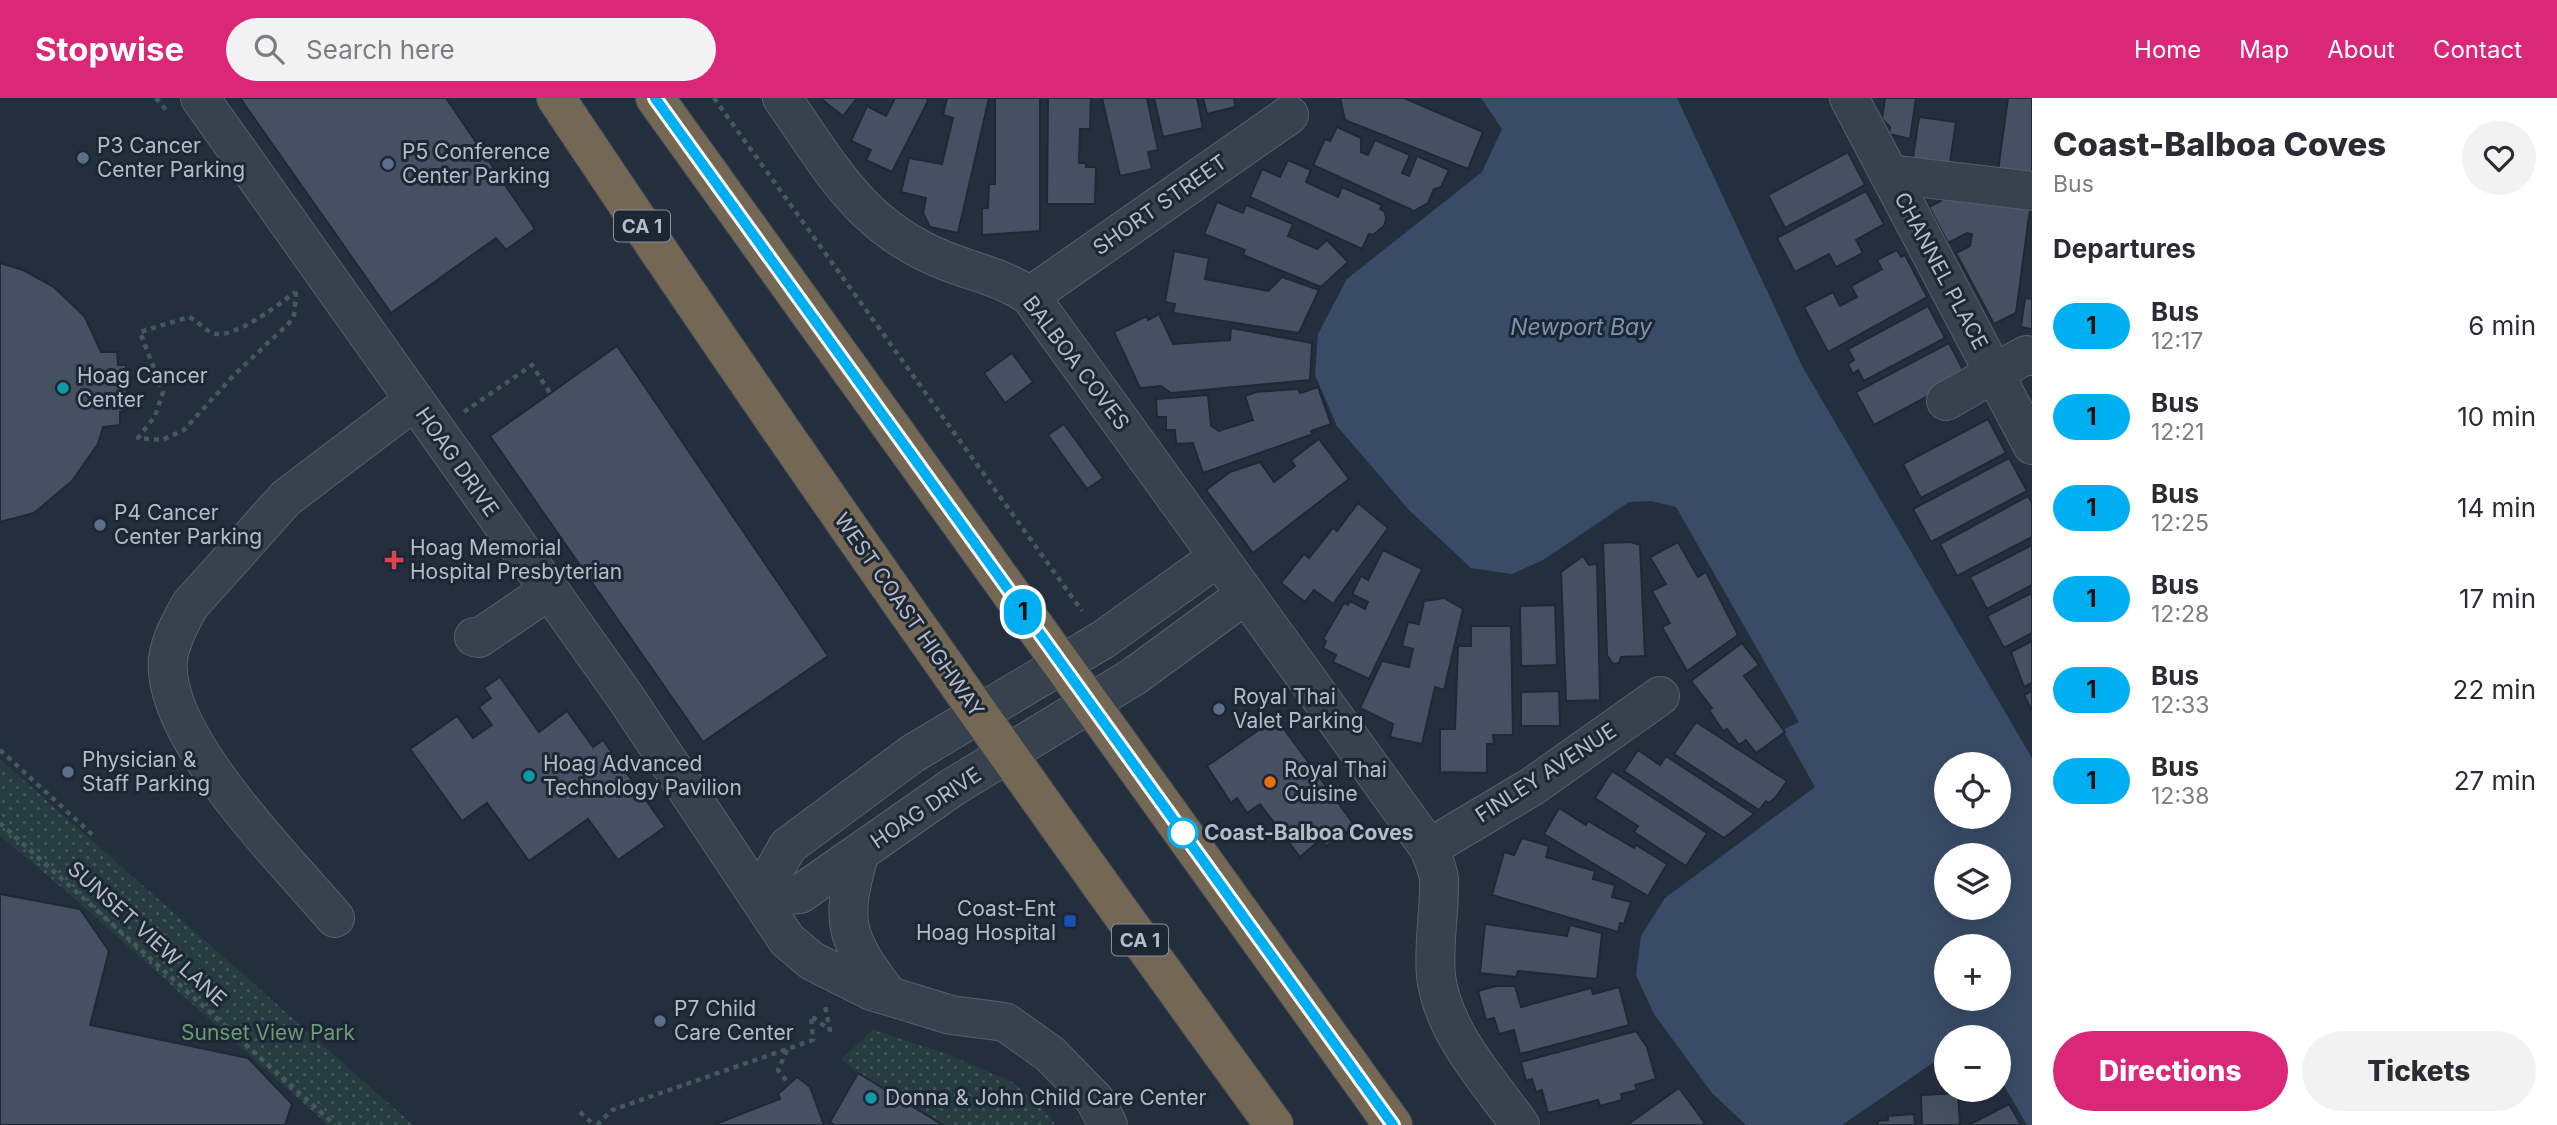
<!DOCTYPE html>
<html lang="en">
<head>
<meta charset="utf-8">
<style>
  :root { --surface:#fff; --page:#f2f2f3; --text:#2b2b33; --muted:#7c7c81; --accent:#db2777 }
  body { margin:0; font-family:Inter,sans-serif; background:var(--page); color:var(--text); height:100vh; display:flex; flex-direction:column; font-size:26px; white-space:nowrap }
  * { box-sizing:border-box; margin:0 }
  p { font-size:23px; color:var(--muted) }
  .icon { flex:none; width:38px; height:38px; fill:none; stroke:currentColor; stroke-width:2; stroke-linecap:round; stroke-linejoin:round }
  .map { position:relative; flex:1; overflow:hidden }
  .sheet { display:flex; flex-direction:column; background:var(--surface); width:525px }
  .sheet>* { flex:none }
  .badge { padding:0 14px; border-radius:23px; font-size:24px; line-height:46px }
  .buttons { position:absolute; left:1934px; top:654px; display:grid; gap:14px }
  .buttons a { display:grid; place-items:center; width:77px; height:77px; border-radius:50%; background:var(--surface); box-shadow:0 7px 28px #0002; font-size:35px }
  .map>.badge { position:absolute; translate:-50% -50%; box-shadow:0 0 0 4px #fff }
  h2 { padding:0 21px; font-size:26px; line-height:63px }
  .round { display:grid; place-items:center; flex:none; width:74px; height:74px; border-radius:37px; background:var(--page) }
  .head { display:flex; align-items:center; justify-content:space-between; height:119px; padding:0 21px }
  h1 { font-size:33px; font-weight:800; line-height:52px }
  .action { display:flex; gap:14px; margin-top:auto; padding:14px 21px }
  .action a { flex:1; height:80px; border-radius:42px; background:var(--accent); color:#fff; font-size:28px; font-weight:800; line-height:80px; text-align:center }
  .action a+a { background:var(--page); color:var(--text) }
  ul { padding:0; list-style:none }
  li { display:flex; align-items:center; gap:21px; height:91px; padding:0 21px }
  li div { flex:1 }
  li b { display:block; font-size:26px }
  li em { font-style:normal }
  li .badge { min-width:77px; font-weight:700; text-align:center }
  header { display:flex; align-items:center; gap:42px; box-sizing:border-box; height:98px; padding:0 35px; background:var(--accent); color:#fff }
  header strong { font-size:33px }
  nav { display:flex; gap:38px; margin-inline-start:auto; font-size:24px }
  .search { width:490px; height:63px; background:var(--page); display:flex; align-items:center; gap:18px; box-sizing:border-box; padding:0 24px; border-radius:38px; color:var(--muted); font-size:26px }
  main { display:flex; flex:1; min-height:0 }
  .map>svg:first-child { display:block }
  .grass { fill:url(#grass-dots) }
  .water { fill:#394c67; fill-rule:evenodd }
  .building { fill:#455162; stroke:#1f2835; stroke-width:2 }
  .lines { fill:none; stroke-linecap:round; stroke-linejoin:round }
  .minor-casing { stroke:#565f6c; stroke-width:40 }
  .highway-casing { stroke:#434c59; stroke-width:40 }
  .path { stroke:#44595c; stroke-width:4.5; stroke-dasharray:5 5; stroke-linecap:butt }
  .minor { stroke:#38414e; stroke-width:38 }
  .highway { stroke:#746855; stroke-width:38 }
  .line-casing { stroke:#fff; stroke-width:16 }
  .line { stroke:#00aff2; stroke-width:10 }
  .service-dot { fill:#5c6f8a; stroke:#1d2633; stroke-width:2.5 }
  .culture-dot { fill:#0f9aa8; stroke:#1d2633; stroke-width:2.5 }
  .health-dot { fill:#e0444e; stroke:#1d2633; stroke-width:2.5 }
  .food-dot { fill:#e8710a; stroke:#1d2633; stroke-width:2.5 }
  .stop-dot { fill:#fff; stroke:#00aff2; stroke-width:3.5 }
  .transit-dot { fill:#1a4fb4; stroke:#1d2633; stroke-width:2.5 }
  .labels { text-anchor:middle; stroke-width:6; stroke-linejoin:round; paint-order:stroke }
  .shield { fill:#1d2633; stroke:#878f9c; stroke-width:2 }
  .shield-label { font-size:19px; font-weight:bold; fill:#b4bcc9 }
  .poi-label { font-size:21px; fill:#b4bcc9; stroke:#1d2633; text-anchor:start }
  .street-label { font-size:21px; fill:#b4bcc9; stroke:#1d2633 }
  .stop-label { font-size:21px; font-weight:bold; fill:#b4bcc9; stroke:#1d2633; text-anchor:start }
  .park-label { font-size:21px; fill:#6b9a76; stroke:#1d2633 }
  .water-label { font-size:23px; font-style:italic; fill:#7c92b1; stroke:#1d2633 }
</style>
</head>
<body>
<header>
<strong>Stopwise</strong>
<div class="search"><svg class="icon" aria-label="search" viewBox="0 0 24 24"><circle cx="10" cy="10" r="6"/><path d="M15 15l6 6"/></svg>Search here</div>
<nav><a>Home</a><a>Map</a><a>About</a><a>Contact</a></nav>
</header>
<main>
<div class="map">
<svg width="2032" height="1027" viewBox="0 0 2032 1027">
  <defs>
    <pattern id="grass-dots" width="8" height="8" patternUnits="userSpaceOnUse" patternTransform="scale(1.75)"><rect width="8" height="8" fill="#263c3f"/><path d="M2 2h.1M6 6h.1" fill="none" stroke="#435659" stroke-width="1.8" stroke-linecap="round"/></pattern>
  </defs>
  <rect width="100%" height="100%" fill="#242f3e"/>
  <!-- grass -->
  <g class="grass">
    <polygon points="0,661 413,1027 328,1027 67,794 0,738"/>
    <polygon points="873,932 944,955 1014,985 1055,1024 1052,1027 943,1027 858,975 841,961"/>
  </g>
  <!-- water -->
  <path class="water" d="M1481 0H1677L1802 268 2032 660V1027H2027L1999 979 1998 940H1946V956L1842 1027H1746L1712 995 1654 916 1636 877 1641 838 1665 800 1815 689 1783 632 1799 624 1676 409 1651 403 1629 404 1543 462 1512 476 1471 470 1409 412 1337 328 1315 277 1318 236 1347 181 1482 74 1502 31ZM1946 667H1998V719H1946ZM1946 758H1998V810H1946ZM1946 849H1998V901H1946Z"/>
  <!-- building -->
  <g class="building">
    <polygon points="240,0 446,0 535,131 506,152 496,140 391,215"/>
    <polygon points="820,0 857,0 843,18"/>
    <polygon points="895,0 927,0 928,3 892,74 866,62 871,52 851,43 867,8 886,18"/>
    <polygon points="947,0 989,0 958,135 930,129 923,115 926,100 901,94 909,60 942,66 953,20 943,17"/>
    <polygon points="995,0 1040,0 1040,133 982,137 982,110 988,110 989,86 995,86"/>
    <polygon points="1048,0 1091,0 1090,31 1080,31 1079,65 1086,65 1086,69 1096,69 1095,106 1047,106"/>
    <polygon points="1102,0 1147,0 1158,52 1148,54 1152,71 1120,78"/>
    <polygon points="1154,0 1197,0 1203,30 1163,39"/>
    <polygon points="1203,0 1234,0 1235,9 1207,16"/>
    <polygon points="1340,0 1404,0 1483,34 1468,71 1345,22"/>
    <polygon points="1877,0 1916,0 1910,41 1889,36 1890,29 1882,21 1885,1"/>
    <polygon points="2008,0 2032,0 2032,85 1997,80"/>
    <polygon points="1919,19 1956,24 1949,71 1912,66"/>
    <polygon points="1337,29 1361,40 1361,54 1368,57 1375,42 1410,57 1402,75 1409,78 1417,58 1449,72 1441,89 1434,91 1428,105 1414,113 1313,67 1325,41 1330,43"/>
    <polygon points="1848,54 1865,87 1785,130 1768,97"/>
    <polygon points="1288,62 1311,72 1306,84 1338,99 1342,89 1382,107 1380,111 1385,114 1386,121 1384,128 1373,137 1369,136 1362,151 1250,99 1262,71 1280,79"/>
    <polygon points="1866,93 1884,126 1856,142 1863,155 1836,169 1829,156 1795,174 1777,140"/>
    <polygon points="1948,99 2030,111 2016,215 1994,226 1956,155 1970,148 1972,136 1967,135 1948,145 1929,109"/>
    <polygon points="1217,104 1243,115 1246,107 1293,126 1288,138 1317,151 1327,142 1348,164 1321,189 1243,157 1245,152 1204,136"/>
    <polygon points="1897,152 1901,159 1905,157 1927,199 1828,254 1804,209 1833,194 1840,208 1857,199 1851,188 1882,171 1877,162"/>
    <polygon points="1174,153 1209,160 1205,181 1268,193 1282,179 1319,192 1299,235 1173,215 1175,206 1165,204"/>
    <polygon points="0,165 23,172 54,189 85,219 101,254 117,254 118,267 126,267 127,312 120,314 120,327 103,329 98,346 72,383 34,415 0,424"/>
    <polygon points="2025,200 2032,201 2032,231 2021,229"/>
    <polygon points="1928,208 1945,240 1864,283 1858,272 1853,276 1848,266 1854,262 1848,251"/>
    <polygon points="1159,216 1173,246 1230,242 1231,230 1312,245 1310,282 1171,295 1161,288 1140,290 1114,234 1147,218 1148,222"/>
    <polygon points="1949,245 1966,278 1874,327 1856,294"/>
    <polygon points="617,248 828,558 703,644 490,338"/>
    <polygon points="1012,255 1033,284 1005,305 984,275"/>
    <polygon points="1318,289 1331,326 1311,333 1313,336 1203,375 1193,345 1176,346 1175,332 1166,332 1166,319 1157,319 1156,301 1208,297 1211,328 1219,333 1253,322 1245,298 1256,294 1298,291 1300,295"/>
    <polygon points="1988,321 2006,355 1921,400 1903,366"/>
    <polygon points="1064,326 1103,380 1087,391 1048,337"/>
    <polygon points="1319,341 1349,381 1253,455 1206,392 1230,374 1260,364 1274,384 1295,368 1291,362"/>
    <polygon points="2009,360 2027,393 1931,444 1913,411"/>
    <polygon points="2028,398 2032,405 2032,439 1957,478 1940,446"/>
    <polygon points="1358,405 1388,430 1333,506 1314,492 1305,504 1281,485 1304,456 1309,460 1333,430 1337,433"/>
    <polygon points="1630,444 1640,447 1645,558 1621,559 1619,565 1613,566 1607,557 1603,445"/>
    <polygon points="1678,444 1698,479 1706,474 1738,537 1687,573 1662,529 1670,525 1652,493 1666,486 1650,459"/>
    <polygon points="2032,447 2032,487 1987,511 1970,479"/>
    <polygon points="1383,452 1422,471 1369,581 1333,564 1336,557 1323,550 1326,543 1323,541 1344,505 1348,507 1350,503 1365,511 1368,504 1352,496 1361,478 1368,482"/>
    <polygon points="1583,458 1589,467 1597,466 1600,602 1566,603 1561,474"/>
    <polygon points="2032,495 2032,535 2004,550 1987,518"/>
    <polygon points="1444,500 1463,511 1444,592 1435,589 1422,646 1390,639 1393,626 1360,610 1382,563 1409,569 1413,551 1402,548 1408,524 1419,526 1424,503"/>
    <polygon points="1555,507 1557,567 1521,568 1520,508"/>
    <polygon points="1471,528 1511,528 1513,637 1493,637 1494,646 1487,646 1487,675 1440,674 1440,631 1455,631 1458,548 1471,548"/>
    <polygon points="2032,543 2032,585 2024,589 2011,554"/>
    <polygon points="1742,545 1759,567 1744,578 1785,634 1756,655 1746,642 1739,647 1727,631 1723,633 1709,612 1712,610 1691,583"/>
    <polygon points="500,579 539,634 567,613 593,649 603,642 665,729 618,762 588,721 529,763 487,705 462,723 410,651 457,618 473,640 492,627 479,609 491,600 484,590"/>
    <polygon points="1559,593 1560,628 1521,628 1521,594"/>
    <polygon points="2032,593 2032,613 2024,597"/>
    <polygon points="1276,620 1355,728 1326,748 1321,741 1300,759 1260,706 1247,715 1237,700 1231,705 1207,668"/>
    <polygon points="1696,624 1787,683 1775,700 1769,705 1766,703 1759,712 1674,656"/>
    <polygon points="1638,652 1660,667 1666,658 1754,716 1724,740 1624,673"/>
    <polygon points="1612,673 1707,735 1686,768 1634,734 1638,728 1595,700"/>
    <polygon points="1559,710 1586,727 1588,723 1634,750 1636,747 1667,766 1648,798 1544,736"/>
    <polygon points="1522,740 1549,748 1546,759 1595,773 1593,781 1615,787 1612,799 1631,804 1624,826 1620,825 1618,834 1492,797 1504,754 1514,757"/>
    <polygon points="0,796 80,811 109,853 90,927 248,960 292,1006 285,1027 0,1027"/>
    <polygon points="1485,826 1567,838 1570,827 1602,835 1597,881 1518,873 1516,879 1480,875"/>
    <polygon points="1496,888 1515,888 1521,909 1591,890 1593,896 1619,889 1629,927 1520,956 1514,932 1499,936 1494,920 1486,922 1478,893"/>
    <polygon points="1636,933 1647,949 1656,981 1635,987 1637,992 1621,996 1622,1002 1600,1008 1598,1002 1548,1015 1542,992 1536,994 1532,981 1526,983 1521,964"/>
    <polygon points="858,975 943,1027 834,1027 830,1024"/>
    <polygon points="797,979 810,989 824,1027 713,1027 780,1001 778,996"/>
    <polygon points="1679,990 1704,1024 1703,1027 1627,1027"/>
    <polygon points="1958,995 1960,1027 1922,1027 1921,997"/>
    <polygon points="2009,1006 2021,1027 1969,1027"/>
    <polygon points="1914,1016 1915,1027 1878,1027 1878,1023 1888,1022 1888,1018"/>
  </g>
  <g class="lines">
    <!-- minor casing -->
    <g class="minor-casing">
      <g id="minor">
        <polyline points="200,0 626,600 787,842 812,863 872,893 951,917 1005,924 1050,956 1095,1002 1108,1027"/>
        <path d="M782 0C830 68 859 127 941 161 974 175 998 177 1030 198L1429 750C1432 759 1438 770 1439 781 1440 813 1433 845 1436 878 1443 935 1488 982 1520 1027"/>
        <polyline points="1849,0 2032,347"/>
        <polyline points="1889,76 2032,93"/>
        <polyline points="1030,198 1289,17"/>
        <polyline points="1946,303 2026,257 2032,258"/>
        <polyline points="474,539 479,540 548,493"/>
        <polyline points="1429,750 1533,688 1660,598"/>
        <path d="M860 754C839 825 845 840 889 898"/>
        <polyline points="759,799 800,796 953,689 1133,579 1245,497"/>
        <polyline points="759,799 788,748 912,656 1104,541 1218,459"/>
        <path d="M335 820C287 763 160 638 168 561 170 543 181 523 190 507L286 400 414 303"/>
      </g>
    </g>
    <!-- highway casing -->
    <g class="highway-casing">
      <g id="highway">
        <path d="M556 0C788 348 1028 689 1274 1027"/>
        <polyline points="655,0 1393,1027"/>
      </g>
    </g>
    <!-- path -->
    <g class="path">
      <polyline points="156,0 167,13"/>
      <polyline points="714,0 1082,513"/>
      <path d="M295 194 296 196 294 217 289 225 234 277 184 332 162 342 138 340 155 318 163 294 140 234 189 219C199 223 206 235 217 236 237 238 279 207 295 194"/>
      <polyline points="464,314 532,267 550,295"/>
      <polyline points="0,652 96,740"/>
      <polyline points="0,725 335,1027"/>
      <polyline points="787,952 778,972 789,986"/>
      <polyline points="580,1014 594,1027"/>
      <polyline points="597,1027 612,1012 813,942 811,918 830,932 825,908"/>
    </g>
    <!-- minor -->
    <use href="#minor" class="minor"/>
    <!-- highway -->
    <use href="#highway" class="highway"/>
  </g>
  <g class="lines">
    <!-- line casing -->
    <g class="line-casing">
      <polyline id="line" points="655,0 1393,1027"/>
    </g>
    <!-- line -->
    <use href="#line" class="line"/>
  </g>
  <!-- markers -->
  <g class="service-dot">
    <circle cx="83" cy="60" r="7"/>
    <circle cx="388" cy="66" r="7"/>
    <circle cx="100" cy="427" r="7"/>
    <circle cx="1219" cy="611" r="7"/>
    <circle cx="68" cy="674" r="7"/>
    <circle cx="660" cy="923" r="7"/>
  </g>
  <g class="culture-dot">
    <circle cx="63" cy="290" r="7"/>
    <circle cx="529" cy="678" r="7"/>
    <circle cx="871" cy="1000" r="7"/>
  </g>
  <path class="health-dot" d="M390.5 451.5h7v7h7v7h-7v7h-7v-7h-7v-7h7z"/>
  <circle class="food-dot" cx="1270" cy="684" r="7"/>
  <circle class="stop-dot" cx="1183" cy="735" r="14"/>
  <rect class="transit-dot" x="1063" y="816" width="14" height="14" rx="3.5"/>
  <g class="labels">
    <!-- shield labels -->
    <g class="shield">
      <rect x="614" y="112.5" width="56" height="31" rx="5"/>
      <rect x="1112" y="826.5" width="56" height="31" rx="5"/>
    </g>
    <g class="shield-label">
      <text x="642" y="135">CA 1</text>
      <text x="1140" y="849">CA 1</text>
    </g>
    <!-- poi labels -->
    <g class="poi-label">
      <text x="97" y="55">P3 Cancer<tspan x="97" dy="24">Center Parking</tspan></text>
      <text x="402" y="61">P5 Conference<tspan x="402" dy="24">Center Parking</tspan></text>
      <text x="77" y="285">Hoag Cancer<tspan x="77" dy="24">Center</tspan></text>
      <text x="114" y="422">P4 Cancer<tspan x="114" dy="24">Center Parking</tspan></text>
      <text x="410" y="457">Hoag Memorial<tspan x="410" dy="24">Hospital Presbyterian</tspan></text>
      <text x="1233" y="606">Royal Thai<tspan x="1233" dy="24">Valet Parking</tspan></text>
      <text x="82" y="669">Physician &amp;<tspan x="82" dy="24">Staff Parking</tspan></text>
      <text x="543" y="673">Hoag Advanced<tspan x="543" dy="24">Technology Pavilion</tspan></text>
      <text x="1284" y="679">Royal Thai<tspan x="1284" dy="24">Cuisine</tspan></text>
      <text x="1056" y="818" text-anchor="end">Coast-Ent<tspan x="1056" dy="24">Hoag Hospital</tspan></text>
      <text x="674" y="918">P7 Child<tspan x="674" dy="24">Care Center</tspan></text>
      <text x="885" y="1007">Donna &amp; John Child Care Center</text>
    </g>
    <!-- street labels -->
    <g class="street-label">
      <text transform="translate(1160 107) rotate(-35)" y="7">SHORT STREET</text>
      <text transform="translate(1941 173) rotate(62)" y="7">CHANNEL PLACE</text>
      <text transform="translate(1076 265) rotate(53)" y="7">BALBOA COVES</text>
      <text transform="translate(457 364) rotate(55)" y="7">HOAG DRIVE</text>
      <text transform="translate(909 517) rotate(55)" y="7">WEST COAST HIGHWAY</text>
      <text transform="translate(1546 675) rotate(-33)" y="7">FINLEY AVENUE</text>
      <text transform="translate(926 710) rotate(-34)" y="7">HOAG DRIVE</text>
      <text transform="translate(147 836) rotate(42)" y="7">SUNSET VIEW LANE</text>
    </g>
    <!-- stop labels -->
    <g class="stop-label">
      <text x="1204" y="742">Coast-Balboa Coves</text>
    </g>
    <!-- park labels -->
    <g class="park-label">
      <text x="268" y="942">Sunset View Park</text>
    </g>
    <!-- water labels -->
    <g class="water-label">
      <text x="1581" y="237">Newport Bay</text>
    </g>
  </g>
</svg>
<div class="buttons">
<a><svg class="icon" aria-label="locate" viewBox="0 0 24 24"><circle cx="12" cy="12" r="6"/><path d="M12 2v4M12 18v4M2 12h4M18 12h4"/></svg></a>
<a><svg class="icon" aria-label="layers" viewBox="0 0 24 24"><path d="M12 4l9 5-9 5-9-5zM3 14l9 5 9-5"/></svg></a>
<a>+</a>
<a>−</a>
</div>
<b class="badge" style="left:1023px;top:514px;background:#00aff2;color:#111">1</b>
</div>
<section class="sheet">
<div class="head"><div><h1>Coast-Balboa Coves</h1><p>Bus</p></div><a class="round"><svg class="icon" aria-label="heart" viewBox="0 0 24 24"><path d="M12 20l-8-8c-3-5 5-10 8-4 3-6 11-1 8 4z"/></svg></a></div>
<h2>Departures</h2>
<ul>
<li><span class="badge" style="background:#00aff2;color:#111">1</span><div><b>Bus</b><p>12:17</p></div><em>6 min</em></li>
<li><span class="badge" style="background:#00aff2;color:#111">1</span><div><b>Bus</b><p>12:21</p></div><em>10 min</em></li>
<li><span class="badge" style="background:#00aff2;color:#111">1</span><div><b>Bus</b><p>12:25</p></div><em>14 min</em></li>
<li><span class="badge" style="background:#00aff2;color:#111">1</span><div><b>Bus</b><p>12:28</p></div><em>17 min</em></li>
<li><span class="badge" style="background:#00aff2;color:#111">1</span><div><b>Bus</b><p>12:33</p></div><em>22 min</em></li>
<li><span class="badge" style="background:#00aff2;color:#111">1</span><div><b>Bus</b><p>12:38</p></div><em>27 min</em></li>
</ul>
<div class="action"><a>Directions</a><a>Tickets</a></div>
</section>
</main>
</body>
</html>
